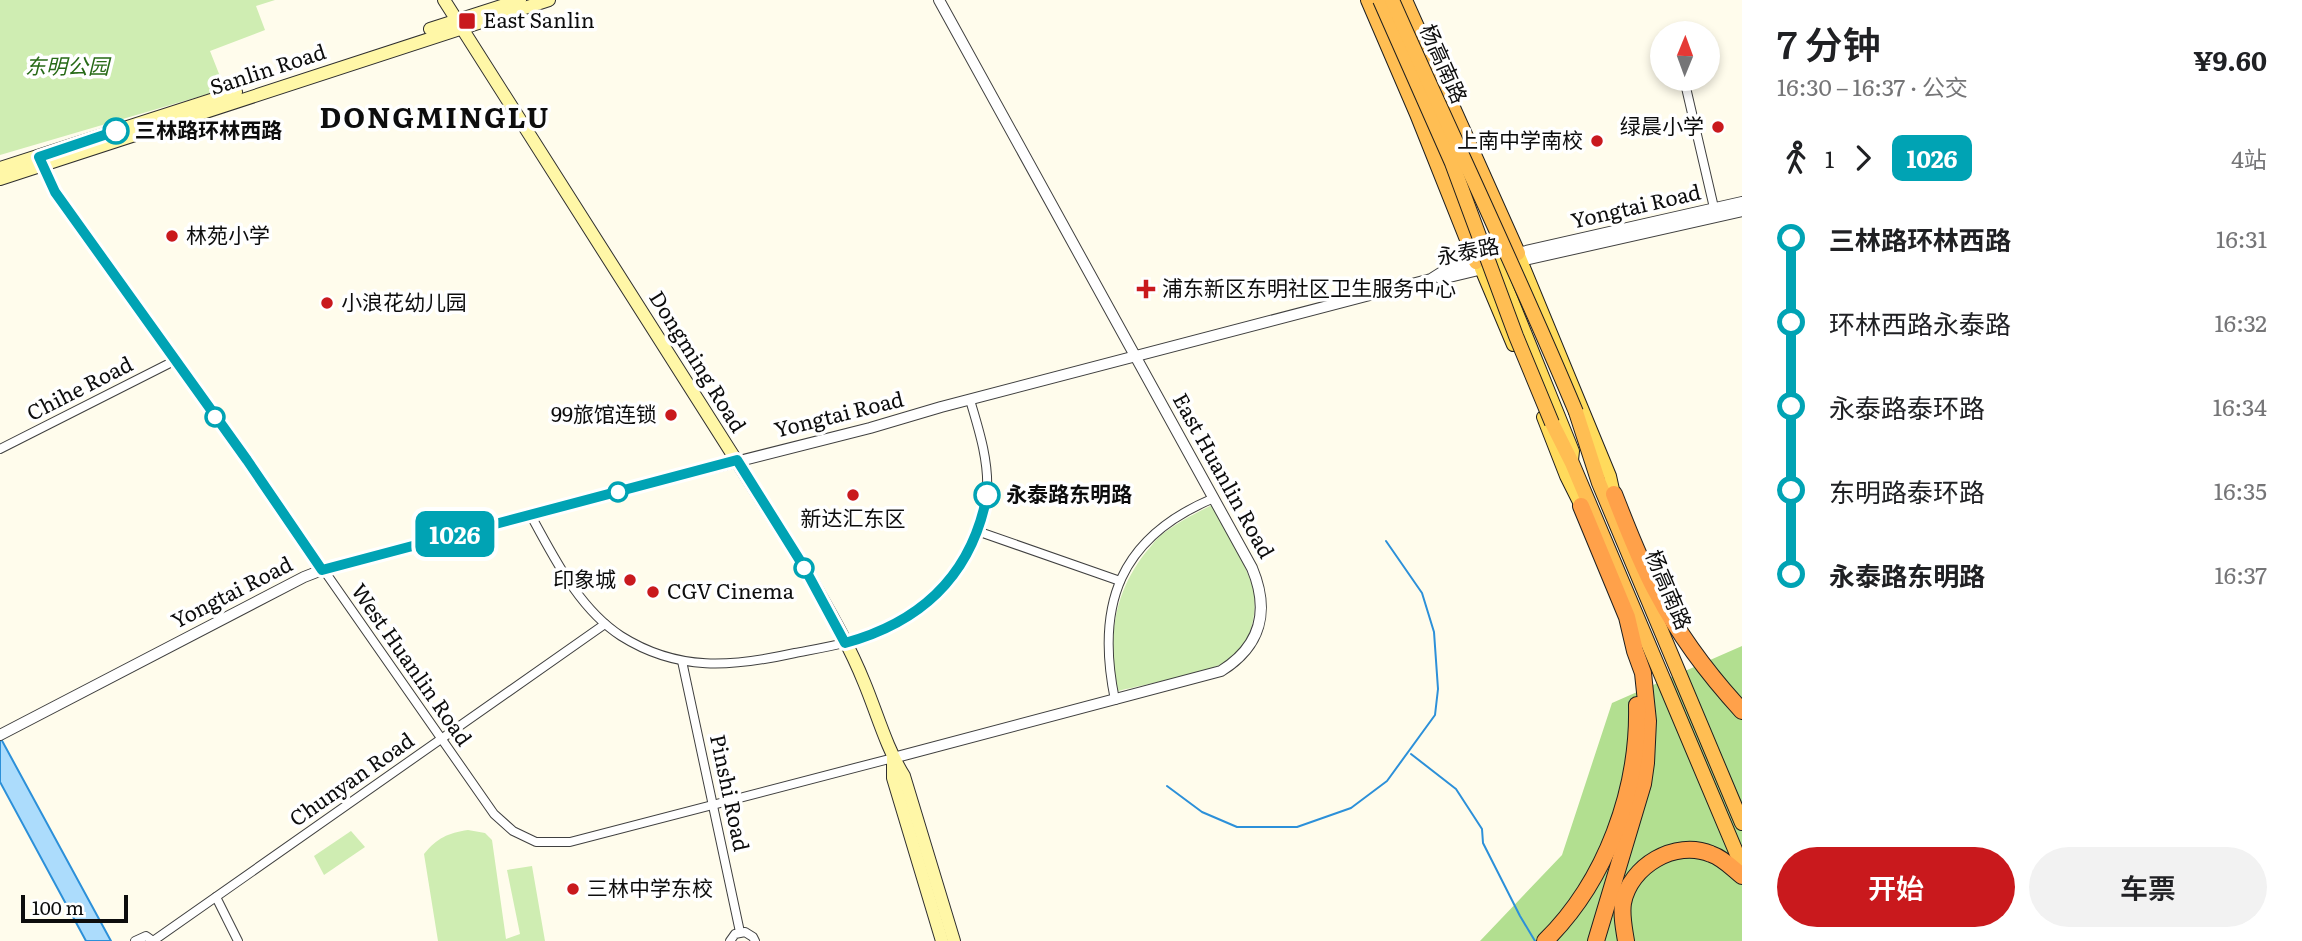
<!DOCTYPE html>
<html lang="zh">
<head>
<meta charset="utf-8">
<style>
  :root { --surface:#fff; --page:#f2f2f2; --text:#202124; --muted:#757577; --accent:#c9191d }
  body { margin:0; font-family:Literata,"Noto Sans SC",serif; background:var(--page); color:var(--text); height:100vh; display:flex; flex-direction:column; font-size:26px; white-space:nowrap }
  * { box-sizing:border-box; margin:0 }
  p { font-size:23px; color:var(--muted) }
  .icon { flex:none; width:38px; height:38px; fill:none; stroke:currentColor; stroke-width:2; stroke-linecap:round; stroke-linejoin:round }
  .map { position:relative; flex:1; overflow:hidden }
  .side { display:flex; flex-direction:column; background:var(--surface); width:560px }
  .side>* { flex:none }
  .badge { padding:0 14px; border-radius:10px; font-size:24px; line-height:46px }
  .needle { width:46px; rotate:1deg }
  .fabs { position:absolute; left:1650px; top:21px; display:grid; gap:14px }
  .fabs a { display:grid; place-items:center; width:70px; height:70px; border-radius:50%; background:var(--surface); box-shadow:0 4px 10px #0003; font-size:35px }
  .scale { position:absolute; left:21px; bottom:18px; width:107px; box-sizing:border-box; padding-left:7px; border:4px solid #0d0d0d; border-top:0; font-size:19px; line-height:24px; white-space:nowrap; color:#0d0d0d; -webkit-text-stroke:5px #fff; paint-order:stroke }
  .map>.badge { position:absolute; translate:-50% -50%; box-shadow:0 0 0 4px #fff }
  .legs { display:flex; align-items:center; gap:10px; height:77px; padding:0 35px; font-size:23px }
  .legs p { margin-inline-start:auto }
  .summary { display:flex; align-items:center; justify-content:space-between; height:119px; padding:0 35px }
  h1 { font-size:38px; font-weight:600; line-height:52px }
  .cta { display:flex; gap:14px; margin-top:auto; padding:14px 35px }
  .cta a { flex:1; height:80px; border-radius:42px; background:var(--accent); color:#fff; font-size:28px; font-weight:600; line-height:80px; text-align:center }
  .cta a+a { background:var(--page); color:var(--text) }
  ul { padding:0 35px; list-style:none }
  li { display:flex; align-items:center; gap:24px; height:84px; font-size:26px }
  li i { display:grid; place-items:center; width:10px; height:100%; margin:0 9px; background:currentColor }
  li i::after { content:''; width:18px; height:18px; margin:-9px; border:5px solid; border-radius:50%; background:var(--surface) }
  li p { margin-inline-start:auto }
  li:first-child i { background:linear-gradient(#0000 50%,currentColor 0) }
  li:last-child i { background:linear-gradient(currentColor 50%,#0000 0) }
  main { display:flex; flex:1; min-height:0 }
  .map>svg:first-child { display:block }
  .green { fill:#cfedb2 }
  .forest { fill:#b2df90 }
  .water { fill:#acdcfc; stroke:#2c90d9; stroke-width:2 }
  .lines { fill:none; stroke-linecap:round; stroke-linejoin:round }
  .stream { stroke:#2c90d9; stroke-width:2 }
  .minor-casing { stroke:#404040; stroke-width:10 }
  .tertiary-casing { stroke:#404040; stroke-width:12 }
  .secondary-casing { stroke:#2f2f2f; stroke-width:14 }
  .primary-casing { stroke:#1e1e1e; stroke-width:14 }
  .trunk-casing { stroke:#1e1e1e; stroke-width:16 }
  .motorway-casing { stroke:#1e1e1e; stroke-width:18 }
  .minor { stroke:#fff; stroke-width:8 }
  .tertiary { stroke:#fff; stroke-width:10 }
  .secondary { stroke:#fff7a7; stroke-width:12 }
  .primary { stroke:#ffdb5c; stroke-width:12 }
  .trunk { stroke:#ffbe53; stroke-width:14 }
  .motorway { stroke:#ffa14a; stroke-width:16 }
  .trunk-bridge-casing { stroke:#1e1e1e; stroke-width:16; stroke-linecap:butt }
  .trunk-bridge { stroke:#ffbe53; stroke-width:14 }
  .line-1-casing { stroke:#fff; stroke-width:16 }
  .line-1 { stroke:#00a3b4; stroke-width:10 }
  .poi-dot { fill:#c9191d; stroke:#fff; stroke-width:2.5 }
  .stop-1-dot { fill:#fff; stroke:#00a3b4; stroke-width:3.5 }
  .labels { text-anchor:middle; stroke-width:7; stroke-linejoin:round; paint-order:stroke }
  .poi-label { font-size:21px; fill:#0d0d0d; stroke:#fff; text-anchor:start }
  .street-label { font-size:21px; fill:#0d0d0d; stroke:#fff }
  .park-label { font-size:21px; font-style:italic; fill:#276a17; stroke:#fff }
  .stop-label { font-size:21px; font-weight:bold; fill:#0d0d0d; stroke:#fff; text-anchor:start }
  .district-label { font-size:28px; font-weight:bold; letter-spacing:2px; fill:#0d0d0d; stroke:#fff }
</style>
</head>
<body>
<main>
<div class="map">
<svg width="1742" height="941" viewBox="0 0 1742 941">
  <rect width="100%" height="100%" fill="#fffcec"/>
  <!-- green -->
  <g class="green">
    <polygon points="0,0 275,0 256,6 265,30 210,51 225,89 0,155"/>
    <path d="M1212 505C1225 530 1242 556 1251 582 1260 605 1252 642 1233 658 1218 671 1142 685 1118 691 1108 640 1112 595 1146 552 1151 547 1155 540 1160 536 1176 523 1194 514 1212 505Z"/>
    <path d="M468 830 485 833 492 840 506 939 520 934 507 870 532 866 545 941H438L424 854C437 838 448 833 468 830Z"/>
    <polygon points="351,831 365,847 324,875 314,856"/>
  </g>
  <!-- forest -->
  <polygon class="forest" points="1742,646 1742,941 1480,941 1562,855 1612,703"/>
  <!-- water -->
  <polygon class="water" points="0,737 111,941 86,941 0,782"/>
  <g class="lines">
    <!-- stream -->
    <g class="stream">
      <polyline points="1411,754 1456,789 1482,829 1483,843 1520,916 1535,941"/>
      <polyline points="1167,786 1202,812 1237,827 1297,827 1351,808 1387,781 1435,715 1438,689 1434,632 1422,593 1386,541"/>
    </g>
    <!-- minor casing -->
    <g class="minor-casing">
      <g id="minor">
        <polyline points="1684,79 1715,212"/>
        <polyline points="41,164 55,192 247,460 494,814 513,831 536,842 570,842 893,758"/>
        <polyline points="0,449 176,360"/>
        <path d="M530 514C554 557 578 608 621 636 678 672 732 667 795 653 826 647 858 642 887 629 938 605 983 551 987 493 989 461 979 430 970 400"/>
        <polyline points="977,531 1120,581"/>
        <polyline points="682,661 740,932"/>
        <path d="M1115 700C1095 604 1120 537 1214 498"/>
        <polyline points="216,897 238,941"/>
        <polyline points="135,941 146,936 153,941"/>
        <polyline points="153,941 605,624"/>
        <polyline points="730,941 735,934 745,932 753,937 755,941"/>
      </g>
    </g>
    <!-- tertiary casing -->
    <g class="tertiary-casing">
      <g id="tertiary">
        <polyline points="1513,254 1742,202"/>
        <polyline points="1516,262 1742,211"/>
        <polyline points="1441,279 1487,268"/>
        <polyline points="0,735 304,577 322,570 522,516 870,428 941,407 1431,279 1442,272 1483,261"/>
        <path d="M893 758 1221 671C1261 646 1270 611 1252 568L939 0"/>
      </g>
    </g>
    <!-- secondary casing -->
    <g class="secondary-casing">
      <g id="secondary">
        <path d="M444 0 804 567C825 604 848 642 864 682 877 713 886 747 904 776L954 941"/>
        <polyline points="430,29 520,0"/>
        <polyline points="0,168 236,92"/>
        <polyline points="0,179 549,0"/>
        <polyline points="893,758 893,778 942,941"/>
      </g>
    </g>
    <!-- primary casing -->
    <g class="primary-casing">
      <g id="primary">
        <polyline points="1480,252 1483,261 1481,269 1513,345"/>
        <polyline points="1518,253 1610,476 1614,494"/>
        <polyline points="1495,258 1573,451 1572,460"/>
        <polyline points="1543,417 1566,476 1581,506"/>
      </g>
    </g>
    <!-- trunk casing -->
    <g class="trunk-casing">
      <g id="trunk">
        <polyline points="1368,0 1417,114 1476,262"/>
        <polyline points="1405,0 1518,253"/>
        <polyline points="1576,412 1599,483 1742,823"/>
        <polyline points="1552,423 1572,463 1742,866"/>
      </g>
    </g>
    <!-- motorway casing -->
    <g class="motorway-casing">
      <g id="motorway">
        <path d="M1614 494C1627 527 1640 562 1657 593 1680 637 1709 675 1742 711"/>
        <polyline points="1581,506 1627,617 1635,651 1643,673 1648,721 1646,763 1643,784 1596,941"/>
        <path d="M1545 941C1606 881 1639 790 1637 705"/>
        <path d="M1626 941C1624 928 1621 916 1623 903 1630 866 1675 839 1711 854 1723 858 1732 868 1742 876"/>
      </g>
    </g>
    <!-- minor -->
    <use href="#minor" class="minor"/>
    <!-- tertiary -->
    <use href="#tertiary" class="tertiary"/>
    <!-- secondary -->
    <use href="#secondary" class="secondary"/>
    <!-- primary -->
    <use href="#primary" class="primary"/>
    <!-- trunk -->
    <use href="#trunk" class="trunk"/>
    <!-- motorway -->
    <use href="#motorway" class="motorway"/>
    <!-- trunk-bridge casing -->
    <g class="trunk-bridge-casing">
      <g id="trunk-bridge">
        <polyline points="1380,0 1452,163 1516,336 1552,423"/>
        <path d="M1392 0C1453 138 1518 273 1576 412"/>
      </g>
    </g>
    <!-- trunk-bridge -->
    <use href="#trunk-bridge" class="trunk-bridge"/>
  </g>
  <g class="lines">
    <!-- line-1 casing -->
    <g class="line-1-casing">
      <path id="line-1" d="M116 131 39 157 55 192 247 460 322 570 737 460 804 567 845 643C922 622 972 574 987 495"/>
    </g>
    <!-- line-1 -->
    <use href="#line-1" class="line-1"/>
  </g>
  <!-- markers -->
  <g class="poi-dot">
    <rect x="458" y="12" width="18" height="18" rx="3.5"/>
    <circle cx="1718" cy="127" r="7"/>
    <circle cx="1597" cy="141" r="7"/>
    <circle cx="172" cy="236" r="7"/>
    <path d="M1142.5 278.5h7v7h7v7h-7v7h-7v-7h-7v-7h7z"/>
    <circle cx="327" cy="303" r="7"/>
    <circle cx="671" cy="415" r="7"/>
    <circle cx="853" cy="495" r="7"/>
    <circle cx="630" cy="580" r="7"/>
    <circle cx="653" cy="592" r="7"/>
    <circle cx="573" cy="889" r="7"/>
  </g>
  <g class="stop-1-dot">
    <circle cx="116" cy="131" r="12"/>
    <circle cx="215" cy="417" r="9"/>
    <circle cx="618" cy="492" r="9"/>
    <circle cx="987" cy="495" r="12"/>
    <circle cx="804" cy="568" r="9"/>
  </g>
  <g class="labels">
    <!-- poi labels -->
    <g class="poi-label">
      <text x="483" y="28">East Sanlin</text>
      <text x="1704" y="134" text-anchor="end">绿晨小学</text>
      <text x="1583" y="148" text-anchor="end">上南中学南校</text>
      <text x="186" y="243">林苑小学</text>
      <text x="1162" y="296">浦东新区东明社区卫生服务中心</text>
      <text x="341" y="310">小浪花幼儿园</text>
      <text x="657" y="422" text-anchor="end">99旅馆连锁</text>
      <text x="853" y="526" text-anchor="middle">新达汇东区</text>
      <text x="616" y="587" text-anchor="end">印象城</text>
      <text x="667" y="599">CGV Cinema</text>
      <text x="587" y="896">三林中学东校</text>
    </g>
    <!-- street labels -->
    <g class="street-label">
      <text transform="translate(1443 64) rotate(66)" y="7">杨高南路</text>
      <text transform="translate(268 70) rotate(-18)" y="7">Sanlin Road</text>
      <text transform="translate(1636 207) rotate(-13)" y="7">Yongtai Road</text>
      <text transform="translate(1468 252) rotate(-11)" y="7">永泰路</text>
      <text transform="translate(697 362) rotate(58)" y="7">Dongming Road</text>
      <text transform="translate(80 389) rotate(-27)" y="7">Chihe Road</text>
      <text transform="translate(839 415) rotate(-14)" y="7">Yongtai Road</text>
      <text transform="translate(1223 476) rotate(61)" y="7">East Huanlin Road</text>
      <text transform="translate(1668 590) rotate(67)" y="7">杨高南路</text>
      <text transform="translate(232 593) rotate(-27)" y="7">Yongtai Road</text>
      <text transform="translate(411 665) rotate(55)" y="7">West Huanlin Road</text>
      <text transform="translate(352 780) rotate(-35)" y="7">Chunyan Road</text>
      <text transform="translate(729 793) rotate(78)" y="7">Pinshi Road</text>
    </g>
    <!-- park labels -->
    <g class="park-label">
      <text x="67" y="74">东明公园</text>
    </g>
    <!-- stop labels -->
    <g class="stop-label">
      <text x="135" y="138">三林路环林西路</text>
      <text x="1006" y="502">永泰路东明路</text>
    </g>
    <!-- district labels -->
    <g class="district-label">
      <text x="435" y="128">DONGMINGLU</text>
    </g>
  </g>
</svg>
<div class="fabs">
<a><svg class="needle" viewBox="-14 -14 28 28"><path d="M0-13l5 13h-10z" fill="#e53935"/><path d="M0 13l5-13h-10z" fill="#757577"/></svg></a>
</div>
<div class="scale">100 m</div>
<b class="badge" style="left:455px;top:534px;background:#00a3b4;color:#fff">1026</b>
</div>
<section class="side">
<div class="summary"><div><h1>7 分钟</h1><p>16:30 – 16:37 · 公交</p></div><b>¥9.60</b></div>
<div class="legs"><svg class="icon" aria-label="walk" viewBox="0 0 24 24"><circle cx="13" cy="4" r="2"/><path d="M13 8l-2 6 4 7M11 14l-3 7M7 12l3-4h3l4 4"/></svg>1<svg class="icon" aria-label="forward" viewBox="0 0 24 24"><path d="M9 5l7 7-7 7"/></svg><b class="badge" style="background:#00a3b4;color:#fff">1026</b><p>4站</p></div>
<ul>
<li><i style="color:#00a3b4"></i><b>三林路环林西路</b><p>16:31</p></li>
<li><i style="color:#00a3b4"></i><span>环林西路永泰路</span><p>16:32</p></li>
<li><i style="color:#00a3b4"></i><span>永泰路泰环路</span><p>16:34</p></li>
<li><i style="color:#00a3b4"></i><span>东明路泰环路</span><p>16:35</p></li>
<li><i style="color:#00a3b4"></i><b>永泰路东明路</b><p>16:37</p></li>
</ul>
<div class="cta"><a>开始</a><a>车票</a></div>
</section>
</main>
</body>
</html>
